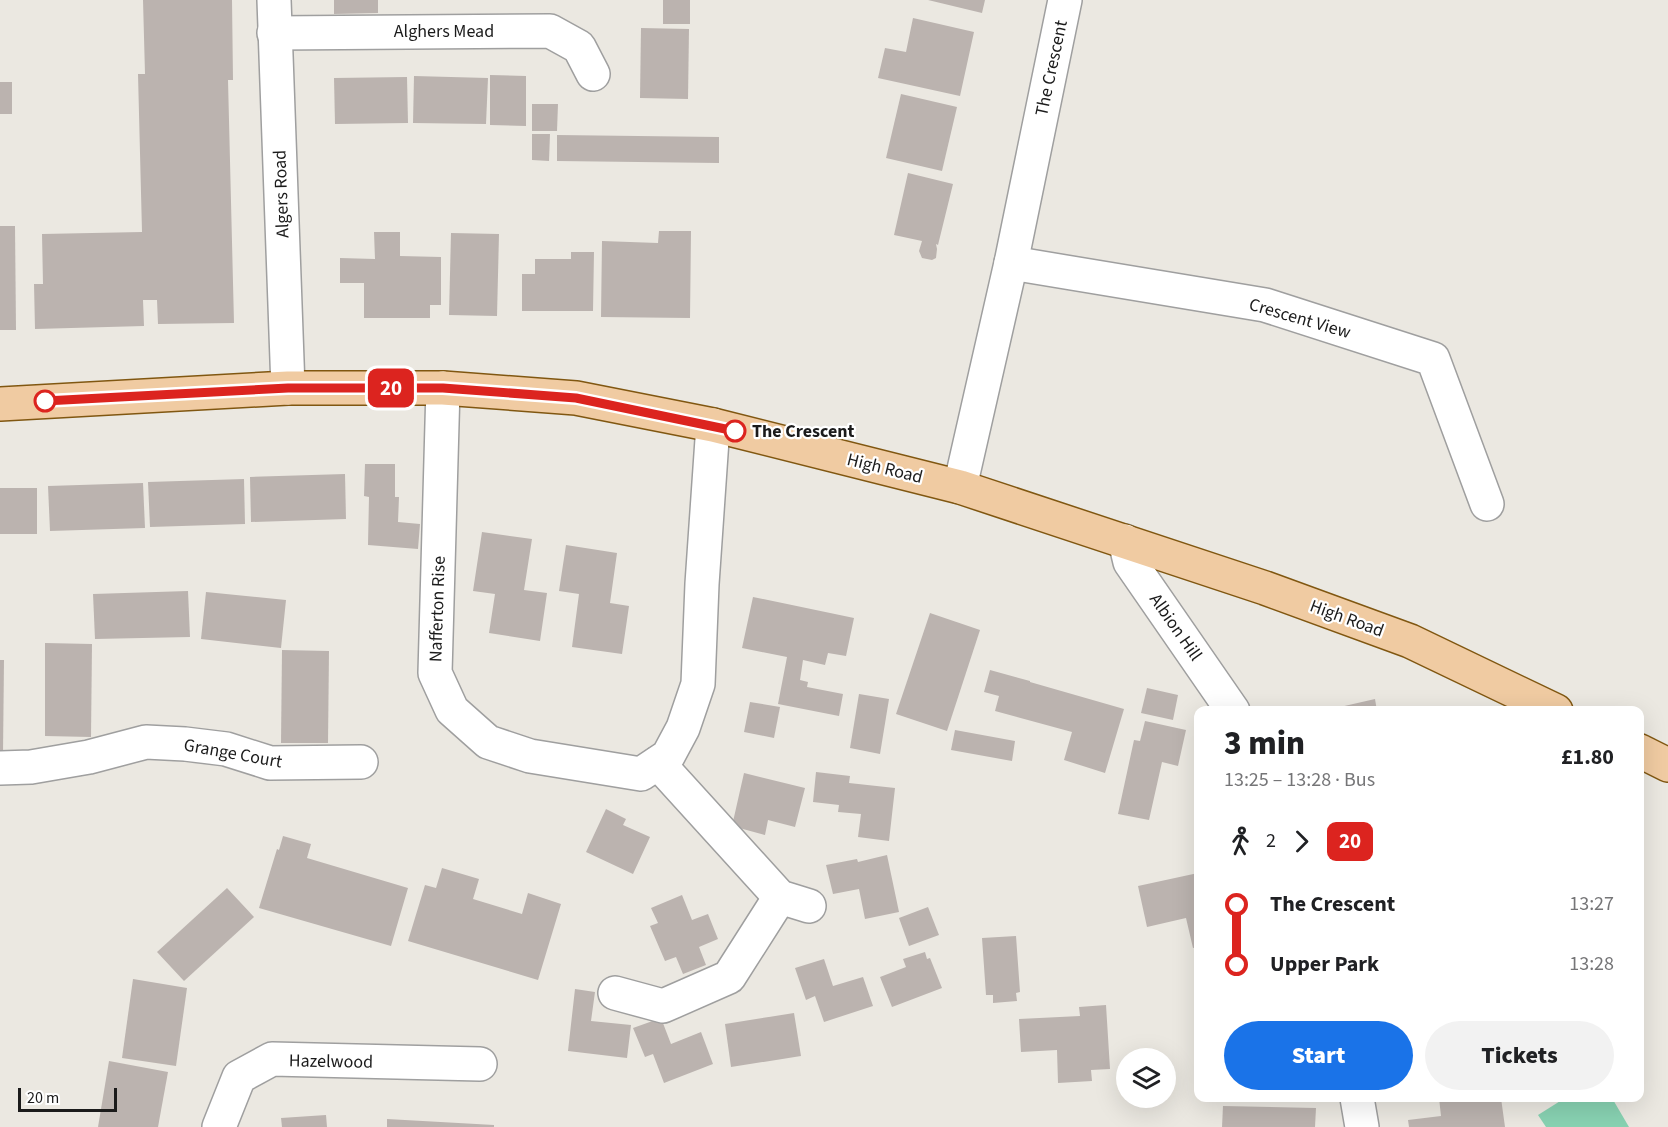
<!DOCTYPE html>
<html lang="en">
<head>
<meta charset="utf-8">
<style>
  :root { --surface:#fff; --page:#f2f2f2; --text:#202124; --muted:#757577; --accent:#1a73e8 }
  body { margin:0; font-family:"Source Sans 3",sans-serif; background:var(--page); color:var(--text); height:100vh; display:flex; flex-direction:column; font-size:22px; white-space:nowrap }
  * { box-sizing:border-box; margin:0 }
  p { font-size:20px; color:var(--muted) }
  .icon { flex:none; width:33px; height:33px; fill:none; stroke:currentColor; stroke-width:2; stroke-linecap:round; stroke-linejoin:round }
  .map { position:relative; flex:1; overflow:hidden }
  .panel { position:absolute; left:1194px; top:706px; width:450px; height:396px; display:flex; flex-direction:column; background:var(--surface); border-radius:12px; box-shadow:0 6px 24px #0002 }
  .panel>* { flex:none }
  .badge { padding:0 12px; border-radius:9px; font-size:21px; line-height:39px }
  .buttons { position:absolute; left:1116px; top:1048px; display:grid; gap:12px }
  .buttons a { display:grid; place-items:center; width:60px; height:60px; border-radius:50%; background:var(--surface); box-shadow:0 6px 24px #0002; font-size:30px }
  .scale { position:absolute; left:18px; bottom:15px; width:99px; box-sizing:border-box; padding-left:6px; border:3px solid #1b1b1b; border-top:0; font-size:16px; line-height:21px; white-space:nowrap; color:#1b1b1b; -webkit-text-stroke:4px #fff; paint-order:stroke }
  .map>.badge { position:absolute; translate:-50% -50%; box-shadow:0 0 0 3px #fff }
  .legs { display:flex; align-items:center; gap:9px; height:66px; padding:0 30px; font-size:20px }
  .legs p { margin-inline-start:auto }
  .headline { display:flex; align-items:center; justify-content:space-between; height:102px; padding:0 30px }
  h1 { font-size:33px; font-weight:800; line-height:45px }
  .action { display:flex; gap:12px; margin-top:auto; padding:12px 30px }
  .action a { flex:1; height:69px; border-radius:36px; background:var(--accent); color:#fff; font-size:24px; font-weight:800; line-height:69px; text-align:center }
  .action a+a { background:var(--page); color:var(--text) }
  ul { padding:0 30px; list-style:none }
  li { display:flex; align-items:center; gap:21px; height:60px; font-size:22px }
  li i { display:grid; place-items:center; width:9px; height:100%; margin:0 8px; background:currentColor }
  li i::after { content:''; width:15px; height:15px; margin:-8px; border:4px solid; border-radius:50%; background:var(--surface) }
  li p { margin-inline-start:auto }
  li:first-child i { background:linear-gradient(#0000 50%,currentColor 0) }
  li:last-child i { background:linear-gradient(currentColor 50%,#0000 0) }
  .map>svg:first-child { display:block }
  .pitch { fill:#88d2b2 }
  .building { fill:#bbb3af }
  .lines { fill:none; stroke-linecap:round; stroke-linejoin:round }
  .minor-casing { stroke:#9f9f9f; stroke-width:36 }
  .major-casing { stroke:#805711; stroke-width:36 }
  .minor { stroke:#fff; stroke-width:33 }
  .major { stroke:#f0cba2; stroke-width:33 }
  .line-1-casing { stroke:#fff; stroke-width:14 }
  .line-1 { stroke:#dc241f; stroke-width:9 }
  .stop-1-dot { fill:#fff; stroke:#dc241f; stroke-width:3 }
  .labels { text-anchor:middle; stroke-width:4.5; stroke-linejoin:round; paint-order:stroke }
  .street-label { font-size:18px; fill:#1b1b1b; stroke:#fff }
  .stop-label { font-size:18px; font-weight:bold; fill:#1b1b1b; stroke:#fff; text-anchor:start }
</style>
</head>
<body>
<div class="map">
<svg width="1668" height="1127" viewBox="0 0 1668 1127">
  <rect width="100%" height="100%" fill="#ebe8e1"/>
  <!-- pitch -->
  <polygon class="pitch" points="1565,1098 1612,1098 1629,1127 1546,1127 1538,1115"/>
  <!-- building -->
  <g class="building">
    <polygon points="143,0 232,0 233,80 228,80 234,323 158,324 157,300 143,300 144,326 35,329 34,284 43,284 42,234 142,232 138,74 145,74"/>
    <polygon points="334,0 378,0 378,13 334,14"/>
    <rect x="663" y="0" width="27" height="24"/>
    <polygon points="928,0 985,0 982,13"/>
    <polygon points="913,18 974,32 960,96 878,78 885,48 906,52"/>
    <polygon points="641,28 689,29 688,99 640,98"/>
    <polygon points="490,75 526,76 526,126 490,125"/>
    <polygon points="414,76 488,78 486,124 413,123"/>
    <polygon points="407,77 408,123 335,124 334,78"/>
    <rect x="0" y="82" width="12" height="32"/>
    <polygon points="901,94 957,107 942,171 886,158"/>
    <polygon points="532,104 558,104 557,131 532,131"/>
    <polygon points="532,134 550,134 549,161 532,160"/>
    <polygon points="557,135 719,137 719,163 557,161"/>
    <polygon points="908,173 953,184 938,245 936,244 937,249 936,258 932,260 922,258 919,251 922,241 894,235"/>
    <polygon points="0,226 15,226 16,330 0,330"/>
    <polygon points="659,231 691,231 690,318 601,317 602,241 658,243"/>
    <polygon points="374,232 400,232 400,256 441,257 441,305 430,305 430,318 364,318 364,283 340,283 340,258 375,259"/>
    <polygon points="451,233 499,234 497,316 449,315"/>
    <polygon points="571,252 594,252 593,311 522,311 522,274 535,274 535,259 571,259"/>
    <polygon points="365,464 395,464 395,497 399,497 398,522 420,524 418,549 368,545 369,497 364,496"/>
    <polygon points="345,474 346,519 251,522 250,477"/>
    <polygon points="244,479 245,524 150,527 148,482"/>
    <polygon points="143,483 145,528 50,531 48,486"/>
    <rect x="0" y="488" width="37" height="46"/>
    <polygon points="482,532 532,539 524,590 547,593 540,641 489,633 495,594 473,591"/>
    <polygon points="566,545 617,553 610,603 629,606 622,654 572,647 579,594 559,591"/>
    <polygon points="188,591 190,637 95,639 93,594"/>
    <polygon points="206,592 286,600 281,648 201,639"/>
    <polygon points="753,597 854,618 846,656 828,653 825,665 803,660 800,680 808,682 807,687 843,694 839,716 778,704 787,657 742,648"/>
    <polygon points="930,613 980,630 947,731 896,714"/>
    <polygon points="45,643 92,644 91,737 45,736"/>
    <polygon points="282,650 329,651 328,743 281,743"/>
    <polygon points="0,660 4,660 3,753 0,752"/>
    <polygon points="990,670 1030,681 1030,682 1124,709 1105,773 1064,760 1072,732 995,711 999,696 984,692"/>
    <polygon points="1147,688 1178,695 1173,720 1141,713"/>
    <polygon points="859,694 889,699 880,754 850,748"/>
    <polygon points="1375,699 1377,711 1341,711 1340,707"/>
    <polygon points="750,702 780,707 774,738 744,732"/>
    <polygon points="1145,721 1186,730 1178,766 1162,762 1149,820 1118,814 1134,740 1140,741"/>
    <polygon points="955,730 1015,741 1012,761 951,750"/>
    <polygon points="816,772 850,776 849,783 895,788 889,841 858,837 861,814 838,812 839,805 813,802"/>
    <polygon points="744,773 805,788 795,827 768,820 765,835 732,826"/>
    <polygon points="606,809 626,819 623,825 650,837 633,874 586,852"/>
    <polygon points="283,836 311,844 307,858 408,888 391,946 259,908 277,849 279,850"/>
    <polygon points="887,855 899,912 865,919 859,889 833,894 826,865 857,859 858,862"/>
    <polygon points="442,868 479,879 473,899 522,914 528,893 561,904 538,980 408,941 425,885 436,888"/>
    <polygon points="1198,873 1198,947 1193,948 1186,918 1147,927 1138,886"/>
    <polygon points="227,888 254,917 184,981 157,952"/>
    <polygon points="682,895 692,920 708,914 718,939 699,947 706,965 683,974 676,957 665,961 650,926 658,923 651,908"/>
    <polygon points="928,907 939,935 909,946 899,918"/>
    <polygon points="1016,936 1020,992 1016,993 1017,1001 993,1003 993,995 986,995 982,938"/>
    <polygon points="925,952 927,959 930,958 942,988 892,1007 880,977 906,967 903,959"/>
    <polygon points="824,959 833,986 863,977 873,1006 824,1022 815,996 806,1000 795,968"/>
    <polygon points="133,979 187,988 176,1066 122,1058"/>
    <polygon points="575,989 595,992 591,1021 631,1025 627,1058 568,1051"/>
    <polygon points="1106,1005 1110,1069 1091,1070 1092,1081 1058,1083 1057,1050 1021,1052 1019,1019 1080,1016 1079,1007"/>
    <polygon points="794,1013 801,1056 731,1067 725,1024"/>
    <polygon points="661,1018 671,1044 701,1032 713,1064 664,1083 653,1054 645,1057 633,1028"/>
    <polygon points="109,1061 168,1072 158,1127 98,1127"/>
    <polygon points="1439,1098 1501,1098 1505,1127 1409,1127 1408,1120 1441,1116"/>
    <polygon points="1223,1106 1316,1108 1315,1127 1222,1127"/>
    <polygon points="326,1115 327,1127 282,1127 281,1118"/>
    <polygon points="387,1119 494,1125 494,1127 387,1127"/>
  </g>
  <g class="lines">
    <!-- minor casing -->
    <g class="minor-casing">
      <g id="minor">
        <polyline points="274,0 288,388"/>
        <polyline points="274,33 550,31 579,47 593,74"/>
        <polyline points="1011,263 1265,305 1433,359 1487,504"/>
        <polyline points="443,388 435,673 452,710 488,742 530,756 641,774 668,756 683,728 698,684 702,584 713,425"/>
        <polyline points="960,487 1011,263 1065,0"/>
        <polyline points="1125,541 1130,562 1233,711"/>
        <polyline points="658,763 780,897 809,906"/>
        <polyline points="0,768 31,767 89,757 146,742 185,744 226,749 270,763 361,762"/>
        <polyline points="615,993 663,1006 729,977 780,897"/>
        <polyline points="1357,1098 1362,1127"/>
        <polyline points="219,1127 239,1077 272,1059 480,1064"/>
      </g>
    </g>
    <!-- major casing -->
    <g class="major-casing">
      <g id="major">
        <polyline points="0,404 288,388 443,388 576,398 713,425 960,487 1265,588 1410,641 1556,711"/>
        <polyline points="1640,751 1668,765"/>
      </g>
    </g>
    <!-- minor -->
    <use href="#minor" class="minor"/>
    <!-- major -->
    <use href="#major" class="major"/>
  </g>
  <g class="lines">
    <!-- line-1 casing -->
    <g class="line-1-casing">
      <polyline id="line-1" points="45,401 288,388 443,388 576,398 735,431"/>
    </g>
    <!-- line-1 -->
    <use href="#line-1" class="line-1"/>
  </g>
  <!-- markers -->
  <g class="stop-1-dot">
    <circle cx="45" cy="401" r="10"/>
    <circle cx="735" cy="431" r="10"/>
  </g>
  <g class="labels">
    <!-- street labels -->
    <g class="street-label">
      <text x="444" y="37">Alghers Mead</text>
      <text transform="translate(1051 68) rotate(-78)" y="6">The Crescent</text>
      <text transform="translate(281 194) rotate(-92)" y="6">Algers Road</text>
      <text transform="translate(1300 318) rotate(16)" y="6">Crescent View</text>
      <text transform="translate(885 468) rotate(14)" y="6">High Road</text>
      <text transform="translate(437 609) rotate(-88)" y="6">Nafferton Rise</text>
      <text transform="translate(1347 618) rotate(20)" y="6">High Road</text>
      <text transform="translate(1176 627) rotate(55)" y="6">Albion Hill</text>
      <text transform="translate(233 753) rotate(10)" y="6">Grange Court</text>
      <text transform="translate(331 1061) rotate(1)" y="6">Hazelwood</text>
    </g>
    <!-- stop labels -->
    <g class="stop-label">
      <text x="752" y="437">The Crescent</text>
    </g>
  </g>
</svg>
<div class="buttons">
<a><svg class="icon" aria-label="layers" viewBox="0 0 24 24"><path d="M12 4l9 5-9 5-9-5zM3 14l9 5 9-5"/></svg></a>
</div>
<div class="scale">20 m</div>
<b class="badge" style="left:391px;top:388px;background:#dc241f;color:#fff">20</b>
<section class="panel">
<div class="headline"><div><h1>3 min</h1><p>13:25 – 13:28 · Bus</p></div><b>£1.80</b></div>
<div class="legs"><svg class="icon" aria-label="walk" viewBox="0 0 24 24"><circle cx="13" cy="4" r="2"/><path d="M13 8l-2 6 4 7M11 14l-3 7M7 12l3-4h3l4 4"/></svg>2<svg class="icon" aria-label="forward" viewBox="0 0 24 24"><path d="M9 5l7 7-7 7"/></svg><b class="badge" style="background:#dc241f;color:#fff">20</b></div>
<ul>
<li><i style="color:#dc241f"></i><b>The Crescent</b><p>13:27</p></li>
<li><i style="color:#dc241f"></i><b>Upper Park</b><p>13:28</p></li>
</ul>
<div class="action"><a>Start</a><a>Tickets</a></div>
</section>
</div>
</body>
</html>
